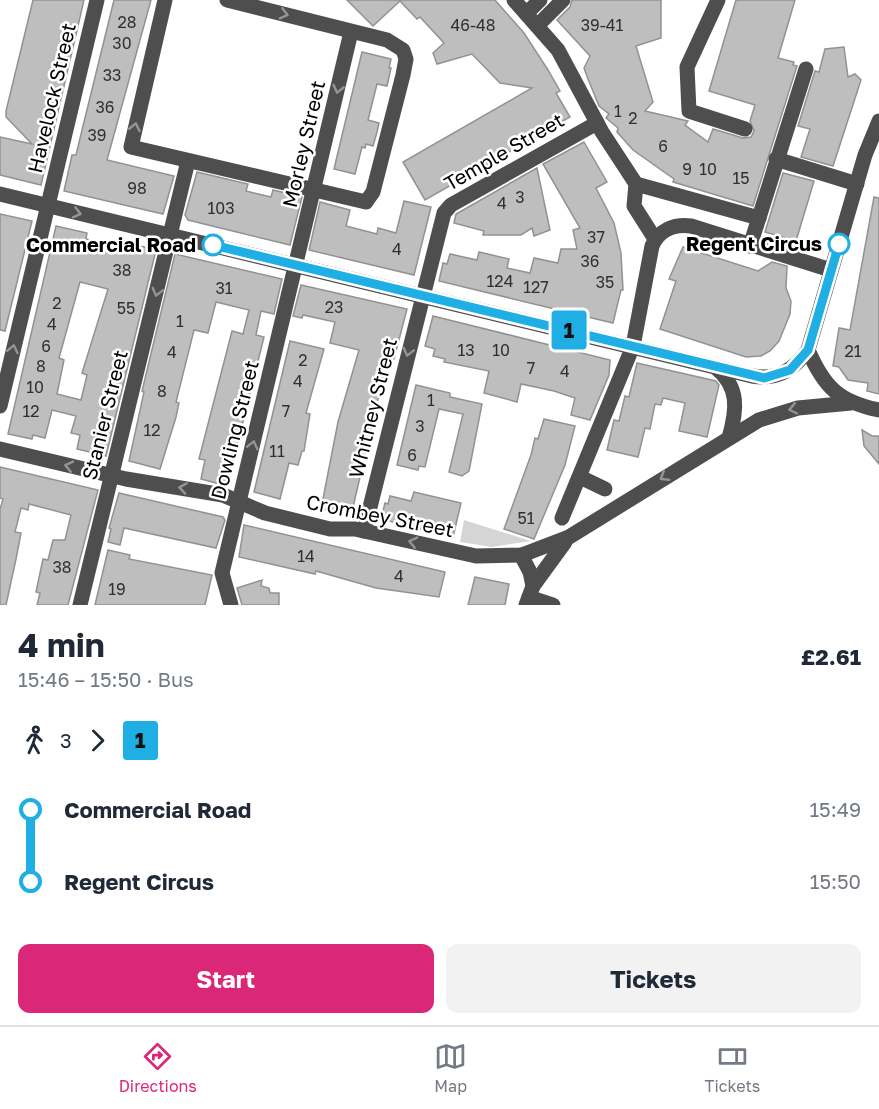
<!DOCTYPE html>
<html lang="en">
<head>
<meta charset="utf-8">
<style>
  :root { --surface:#fff; --page:#f2f2f3; --text:#1f2937; --muted:#747a83; --line:#e0e1e3; --accent:#db2777 }
  body { margin:0; font-family:"Golos Text",sans-serif; background:var(--page); color:var(--text); height:100vh; display:flex; flex-direction:column; font-size:22px; white-space:nowrap }
  * { box-sizing:border-box; margin:0 }
  p { font-size:20px; color:var(--muted) }
  .icon { flex:none; width:33px; height:33px; fill:none; stroke:currentColor; stroke-width:2; stroke-linecap:round; stroke-linejoin:round }
  .map { position:relative; height:605px; overflow:hidden }
  .drawer { display:flex; flex-direction:column; background:var(--surface); flex:1 }
  .drawer>* { flex:none }
  .badge { padding:0 12px; border-radius:4px; font-size:21px; line-height:39px }
  .map>.badge { position:absolute; translate:-50% -50%; box-shadow:0 0 0 3px #fff }
  .legs { display:flex; align-items:center; gap:9px; height:66px; padding:0 18px; font-size:20px }
  .legs p { margin-inline-start:auto }
  .head { display:flex; align-items:center; justify-content:space-between; height:102px; padding:0 18px }
  h1 { font-size:33px; font-weight:700; line-height:45px }
  .primary-button { display:flex; gap:12px; margin-top:auto; padding:12px 18px }
  .primary-button a { flex:1; height:69px; border-radius:12px; background:var(--accent); color:#fff; font-size:24px; font-weight:700; line-height:69px; text-align:center }
  .primary-button a+a { background:var(--page); color:var(--text) }
  ul { padding:0 18px; list-style:none }
  li { display:flex; align-items:center; gap:21px; height:72px; font-size:22px }
  li i { display:grid; place-items:center; width:9px; height:100%; margin:0 8px; background:currentColor }
  li i::after { content:''; width:15px; height:15px; margin:-8px; border:4px solid; border-radius:50%; background:var(--surface) }
  li p { margin-inline-start:auto }
  li:first-child i { background:linear-gradient(#0000 50%,currentColor 0) }
  li:last-child i { background:linear-gradient(currentColor 50%,#0000 0) }
  .tabs { display:flex; justify-content:space-around; align-items:center; height:84px; border-top:2px solid var(--line); background:var(--surface); font-size:16px; color:var(--muted) }
  .tabs a { display:grid; justify-items:center; gap:3px }
  .tabs .current { color:var(--accent) }
  .map>svg:first-child { display:block }
  .green { fill:#d5d5d5 }
  .building { fill:#bebebe; stroke:#929292; stroke-width:1.5; fill-rule:evenodd }
  .lines { fill:none; stroke-linecap:round; stroke-linejoin:round }
  .minor { stroke:#4e4e4e; stroke-width:15 }
  .oneway { stroke:#959595 }
  .line-1-casing { stroke:#fff; stroke-width:14 }
  .line-1 { stroke:#1fafe5; stroke-width:9 }
  .stop-1-dot { fill:#fff; stroke:#1fafe5; stroke-width:3 }
  .labels { text-anchor:middle; stroke-width:5; stroke-linejoin:round; paint-order:stroke }
  .number-label { font-size:16px; fill:#303030 }
  .street-label { font-size:20px; fill:#000; stroke:#fff }
  .stop-label { font-size:20px; font-weight:bold; fill:#000; stroke:#fff; text-anchor:end }
</style>
</head>
<body>
<div class="map">
<svg width="879" height="605" viewBox="0 0 879 605">
  <rect width="100%" height="100%" fill="#fff"/>
  <!-- green -->
  <polygon class="green" points="464,520 531,541 492,547 460,542"/>
  <!-- building -->
  <g class="building">
    <polygon points="33,0 84,0 41,185 0,175 0,137 32,144 6,117 6,111"/>
    <polygon points="114,0 151,0 107,160 174,176 163,214 64,191 72,155 76,155 83,126"/>
    <polygon points="347,0 495,0 524,33 548,70 560,91 556,93 570,117 425,200 403,162 532,88 500,83 472,54 437,64 433,53 444,43 420,17 417,19 400,1 373,26"/>
    <polygon points="572,0 661,0 661,38 636,46 653,102 645,111 688,121 685,125 708,142 713,129 743,138 751,137 754,131 750,121 755,105 709,91 736,0 795,0 778,58 794,62 793,65 797,66 753,206 673,182 674,179 633,150 617,132 618,128 606,118 609,114 599,106 588,79 584,68 590,56 557,20 570,7"/>
    <polygon points="844,47 848,77 855,74 861,80 833,166 801,157 810,129 798,126 815,71 819,72 825,49"/>
    <polygon points="362,52 391,59 389,68 391,68 387,86 377,84 368,120 379,123 377,132 373,146 366,144 365,148 362,147 355,174 334,169"/>
    <polygon points="584,142 607,182 596,188 614,223 621,253 623,290 621,290 613,323 439,281 443,263 447,264 450,254 477,260 479,252 509,259 507,268 530,273 534,258 558,263 561,249 577,249 573,230 580,228 543,164"/>
    <polygon points="537,168 550,230 534,236 532,228 521,235 483,235 484,231 454,223 456,214"/>
    <polygon points="197,172 248,184 246,191 271,197 273,190 302,197 290,245 188,220 185,215"/>
    <polygon points="783,173 814,181 796,241 765,232"/>
    <polygon points="874,197 879,198 879,394 867,391 868,383 848,380 839,367 833,366 839,328 850,330"/>
    <polygon points="404,201 431,207 414,275 309,250 320,202 350,210 346,226 377,234 378,228 396,233"/>
    <polygon points="0,214 32,221 5,331 0,330"/>
    <path d="M56 226 87 233 86 239 132 250 133 244 156 250 106 456 77 449 80 435 71 433 76 416 52 410 45 438 33 435 32 439 8 434ZM80 282 108 289 82 373 87 375 81 400 57 394 64 360 59 358Z"/>
    <polygon points="683,247 758,271 772,262 787,266 786,288 791,301 790,314 779,341 770,351 761,356 746,357 660,329 676,281 669,279"/>
    <polygon points="175,254 282,279 274,314 261,311 256,335 264,337 227,486 201,479 205,460 199,459 232,331 243,334 249,310 216,302 208,333 194,330 176,402 179,403 176,417 160,469 129,461 144,392 142,391"/>
    <polygon points="301,285 407,309 394,359 389,358 381,386 351,516 321,509 338,422 359,350 330,343 335,322 303,315 302,318 293,316"/>
    <polygon points="433,316 610,360 609,375 590,420 571,415 575,398 554,391 521,384 517,402 484,393 489,371 444,362 445,359 433,356 435,349 425,346"/>
    <polygon points="290,341 324,349 306,413 310,414 304,451 302,451 298,465 289,463 280,499 254,492"/>
    <polygon points="637,363 716,381 719,385 707,437 679,431 685,403 663,398 661,405 655,404 650,429 645,428 638,457 607,450 614,420 619,421 625,396 629,397"/>
    <polygon points="416,385 450,393 450,397 482,404 469,471 462,476 449,472 463,414 439,409 425,467 419,466 418,470 397,465"/>
    <polygon points="544,419 575,426 565,465 534,539 504,529 531,455 535,438 538,439"/>
    <polygon points="862,430 872,436 879,436 879,464 864,446"/>
    <polygon points="0,467 98,490 68,605 37,605 40,593 36,592 43,559 48,560 53,540 65,540 71,515 29,504 28,510 21,508 15,532 21,533 16,559 6,605 0,605 0,509 3,499 0,498"/>
    <polygon points="414,492 461,503 453,537 381,519 385,503 388,504 390,496 411,501"/>
    <polygon points="119,493 223,517 225,520 216,548 124,528 120,545 108,542 111,529 109,528"/>
    <polygon points="244,525 445,572 439,597 376,588 316,571 315,574 239,557"/>
    <polygon points="108,550 130,555 129,559 212,575 205,605 95,605"/>
    <polygon points="475,577 509,584 505,605 468,605"/>
    <polygon points="262,580 261,586 269,588 270,593 279,593 279,605 242,605 237,588"/>
  </g>
  <g class="lines">
    <!-- minor -->
    <g class="minor">
      <polyline points="165,0 131,147 366,202 373,192 403,75 406,59 403,50 387,40 227,0"/>
      <polyline points="514,0 558,50 602,132 636,184 634,206 655,239"/>
      <polyline points="718,0 687,67 689,111 745,129"/>
      <polyline points="527,13 540,0"/>
      <polyline points="538,25 563,0"/>
      <polyline points="776,159 857,184"/>
      <polyline points="636,184 759,218"/>
      <path d="M0 194 752 376C777 380 793 371 808 350L865 155 879 121"/>
      <polyline points="750,246 806,69"/>
      <path d="M808 350C824 387 839 402 879 410"/>
      <path d="M715 367C740 387 737 410 729 438"/>
      <polyline points="0,406 97,0"/>
      <polyline points="0,449 126,479 223,495 265,513 330,529 355,529 476,556 522,555 569,537 759,420 798,408 851,403"/>
      <polyline points="580,477 605,489"/>
      <path d="M562 518 633 346 652 246C659 230 674 224 691 226L831 270"/>
      <polyline points="364,531 444,213 451,205 597,123"/>
      <polyline points="521,555 530,572 533,586"/>
      <polyline points="529,597 553,605"/>
      <polyline points="80,605 188,161"/>
      <polyline points="231,605 222,573 351,32"/>
      <polyline points="526,605 533,586 565,542"/>
    </g>
  </g>
  <!-- one-way arrows -->
  <defs><path id="oneway-chevron" d="M-2-3.5L2.5 0L-2 3.5" fill="none" stroke-width="1.6" stroke-linecap="round" stroke-linejoin="round" transform="scale(1.5)"/></defs>
  <g class="oneway">
    <use href="#oneway-chevron" transform="translate(284 14) rotate(14)"/>
    <use href="#oneway-chevron" transform="translate(338 89) rotate(103)"/>
    <use href="#oneway-chevron" transform="translate(135 127) rotate(-77)"/>
    <use href="#oneway-chevron" transform="translate(77 213) rotate(14)"/>
    <use href="#oneway-chevron" transform="translate(157 292) rotate(104)"/>
    <use href="#oneway-chevron" transform="translate(13 349) rotate(-77)"/>
    <use href="#oneway-chevron" transform="translate(408 352) rotate(104)"/>
    <use href="#oneway-chevron" transform="translate(793 409) rotate(168)"/>
    <use href="#oneway-chevron" transform="translate(253 445) rotate(-76)"/>
    <use href="#oneway-chevron" transform="translate(69 466) rotate(-167)"/>
    <use href="#oneway-chevron" transform="translate(664 477) rotate(148)"/>
    <use href="#oneway-chevron" transform="translate(183 488) rotate(-171)"/>
    <use href="#oneway-chevron" transform="translate(413 542) rotate(-167)"/>
  </g>
  <g class="lines">
    <!-- line-1 casing -->
    <g class="line-1-casing">
      <polyline id="line-1" points="213,245 764,378 790,370 808,350 839,244"/>
    </g>
    <!-- line-1 -->
    <use href="#line-1" class="line-1"/>
  </g>
  <!-- markers -->
  <g class="stop-1-dot">
    <circle cx="839" cy="244" r="10"/>
    <circle cx="213" cy="245" r="10"/>
  </g>
  <g class="labels">
    <!-- number labels -->
    <g class="number-label">
      <text x="127" y="28">28</text>
      <text x="473" y="31">46-48</text>
      <text x="602" y="31">39-41</text>
      <text x="122" y="49">30</text>
      <text x="112" y="81">33</text>
      <text x="105" y="113">36</text>
      <text x="618" y="117">1</text>
      <text x="633" y="124">2</text>
      <text x="97" y="141">39</text>
      <text x="663" y="152">6</text>
      <text x="687" y="175">9</text>
      <text x="708" y="175">10</text>
      <text x="741" y="184">15</text>
      <text x="137" y="194">98</text>
      <text x="520" y="203">3</text>
      <text x="502" y="209">4</text>
      <text x="221" y="214">103</text>
      <text x="596" y="243">37</text>
      <text x="397" y="255">4</text>
      <text x="590" y="267">36</text>
      <text x="122" y="276">38</text>
      <text x="500" y="287">124</text>
      <text x="605" y="288">35</text>
      <text x="536" y="293">127</text>
      <text x="224" y="294">31</text>
      <text x="57" y="309">2</text>
      <text x="334" y="313">23</text>
      <text x="126" y="314">55</text>
      <text x="180" y="327">1</text>
      <text x="52" y="330">4</text>
      <text x="46" y="352">6</text>
      <text x="466" y="356">13</text>
      <text x="501" y="356">10</text>
      <text x="853" y="357">21</text>
      <text x="172" y="358">4</text>
      <text x="303" y="366">2</text>
      <text x="41" y="372">8</text>
      <text x="531" y="374">7</text>
      <text x="565" y="377">4</text>
      <text x="298" y="387">4</text>
      <text x="35" y="393">10</text>
      <text x="162" y="397">8</text>
      <text x="431" y="406">1</text>
      <text x="31" y="417">12</text>
      <text x="286" y="417">7</text>
      <text x="420" y="432">3</text>
      <text x="152" y="436">12</text>
      <text x="277" y="457">11</text>
      <text x="412" y="461">6</text>
      <text x="526" y="524">51</text>
      <text x="306" y="562">14</text>
      <text x="62" y="573">38</text>
      <text x="399" y="582">4</text>
      <text x="117" y="595">19</text>
    </g>
    <!-- street labels -->
    <g class="street-label">
      <text transform="translate(52 98) rotate(-77)" y="7">Havelock Street</text>
      <text transform="translate(304 144) rotate(-77)" y="7">Morley Street</text>
      <text transform="translate(504 152) rotate(-30)" y="7">Temple Street</text>
      <text transform="translate(373 408) rotate(-76)" y="7">Whitney Street</text>
      <text transform="translate(105 415) rotate(-76)" y="7">Stanier Street</text>
      <text transform="translate(235 430) rotate(-76)" y="7">Dowling Street</text>
      <text transform="translate(380 516) rotate(11)" y="7">Crombey Street</text>
    </g>
    <!-- stop labels -->
    <g class="stop-label">
      <text x="822" y="251">Regent Circus</text>
      <text x="196" y="252">Commercial Road</text>
    </g>
  </g>
</svg>
<b class="badge" style="left:569px;top:330px;background:#1fafe5;color:#111">1</b>
</div>
<section class="drawer">
<div class="head"><div><h1>4 min</h1><p>15:46 – 15:50 · Bus</p></div><b>£2.61</b></div>
<div class="legs"><svg class="icon" aria-label="walk" viewBox="0 0 24 24"><circle cx="13" cy="4" r="2"/><path d="M13 8l-2 6 4 7M11 14l-3 7M7 12l3-4h3l4 4"/></svg>3<svg class="icon" aria-label="forward" viewBox="0 0 24 24"><path d="M9 5l7 7-7 7"/></svg><b class="badge" style="background:#1fafe5;color:#111">1</b></div>
<ul>
<li><i style="color:#1fafe5"></i><b>Commercial Road</b><p>15:49</p></li>
<li><i style="color:#1fafe5"></i><b>Regent Circus</b><p>15:50</p></li>
</ul>
<div class="primary-button"><a>Start</a><a>Tickets</a></div>
</section>
<nav class="tabs">
<a class="current"><svg class="icon" aria-label="directions" viewBox="0 0 24 24"><path d="M12 3l9 9-9 9-9-9zM9 14v-3h6M13 9l2 2-2 2"/></svg>Directions</a>
<a><svg class="icon" aria-label="map" viewBox="0 0 24 24"><path d="M3 6l6-2 6 2 6-2v14l-6 2-6-2-6 2zM9 4v14M15 6v14"/></svg>Map</a>
<a><svg class="icon" aria-label="tickets" viewBox="0 0 24 24"><path d="M3 7h18v10H3zM15 7v10"/></svg>Tickets</a>
</nav>
</body>
</html>
